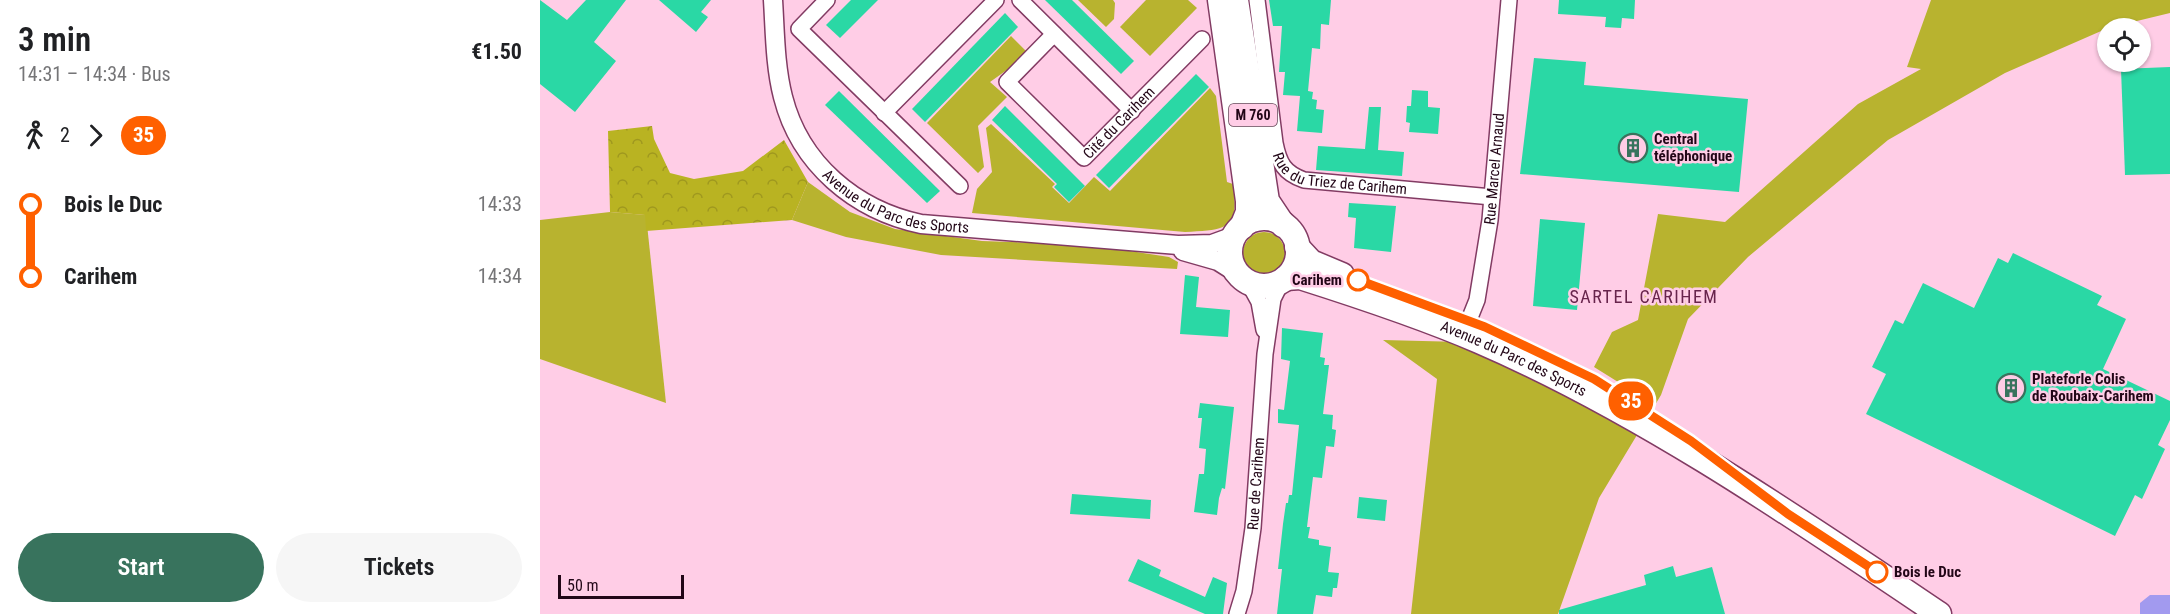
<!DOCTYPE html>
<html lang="en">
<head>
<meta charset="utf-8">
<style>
  :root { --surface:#fff; --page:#f6f6f6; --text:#202124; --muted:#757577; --accent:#38735d }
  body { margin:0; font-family:"Roboto Condensed",sans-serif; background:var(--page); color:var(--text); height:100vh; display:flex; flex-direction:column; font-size:22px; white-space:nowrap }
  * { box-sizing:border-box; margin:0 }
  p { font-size:20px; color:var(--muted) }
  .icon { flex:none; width:33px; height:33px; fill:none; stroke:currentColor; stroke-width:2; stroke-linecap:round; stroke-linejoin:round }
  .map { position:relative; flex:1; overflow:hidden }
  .drawer { display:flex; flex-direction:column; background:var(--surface); width:540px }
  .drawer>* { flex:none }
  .badge { padding:0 12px; border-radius:20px; font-size:21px; line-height:39px }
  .fabs { position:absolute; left:1557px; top:18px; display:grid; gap:12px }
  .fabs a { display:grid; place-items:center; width:54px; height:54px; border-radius:50%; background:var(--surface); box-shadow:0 2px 4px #0004; font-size:30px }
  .scale { position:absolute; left:18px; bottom:15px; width:126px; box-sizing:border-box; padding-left:6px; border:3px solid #220617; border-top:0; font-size:16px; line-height:21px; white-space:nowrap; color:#220617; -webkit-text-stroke:4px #ffcde6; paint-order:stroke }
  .map>.badge { position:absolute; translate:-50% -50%; box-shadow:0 0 0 3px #fff }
  .legs { display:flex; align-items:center; gap:9px; height:66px; padding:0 18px; font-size:20px }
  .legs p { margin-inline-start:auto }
  .headline { display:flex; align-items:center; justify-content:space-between; height:102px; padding:0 18px }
  h1 { font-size:33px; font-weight:600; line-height:45px }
  .primary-button { display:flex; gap:12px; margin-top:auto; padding:12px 18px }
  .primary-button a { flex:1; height:69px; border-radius:36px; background:var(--accent); color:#fff; font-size:24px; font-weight:600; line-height:69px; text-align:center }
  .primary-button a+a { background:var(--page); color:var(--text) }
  ul { padding:0 18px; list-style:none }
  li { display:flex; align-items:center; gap:21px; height:72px; font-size:22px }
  li i { display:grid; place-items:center; width:9px; height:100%; margin:0 8px; background:currentColor }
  li i::after { content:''; width:15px; height:15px; margin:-8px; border:4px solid; border-radius:50%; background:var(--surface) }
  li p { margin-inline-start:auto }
  li:first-child i { background:linear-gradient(#0000 50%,currentColor 0) }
  li:last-child i { background:linear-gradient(currentColor 50%,#0000 0) }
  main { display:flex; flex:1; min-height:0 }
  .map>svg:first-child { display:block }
  .grass { fill:#b8b32f }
  .forest { fill:url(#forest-crowns) }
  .water { fill:#a29aef }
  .building { fill:#2ad8a5 }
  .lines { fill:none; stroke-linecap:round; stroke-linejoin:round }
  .minor-casing { stroke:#823b63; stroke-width:18 }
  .tertiary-casing { stroke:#823b63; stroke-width:21 }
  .primary-casing { stroke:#823b63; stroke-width:27 }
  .minor { stroke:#fff; stroke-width:15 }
  .tertiary { stroke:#fff; stroke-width:18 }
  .primary { stroke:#fff; stroke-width:24 }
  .line-1-casing { stroke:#fff; stroke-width:14 }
  .line-1 { stroke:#ff6000; stroke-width:9 }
  .stop-1-dot { fill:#fff; stroke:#ff6000; stroke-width:3 }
  .labels { text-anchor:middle; stroke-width:5; stroke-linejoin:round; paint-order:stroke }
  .shield { fill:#ffcde6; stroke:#644255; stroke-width:1.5 }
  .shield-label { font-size:14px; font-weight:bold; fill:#220617 }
  .street-label { font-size:15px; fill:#220617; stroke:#ffcde6 }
  .poi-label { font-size:15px; font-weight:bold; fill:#220617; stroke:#ffcde6; text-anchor:start }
  .stop-label { font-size:15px; font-weight:bold; fill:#220617; stroke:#ffcde6; text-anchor:end }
  .quarter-label { font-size:18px; letter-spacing:1.5px; fill:#68244c; stroke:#ffcde6 }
</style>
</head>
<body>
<main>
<section class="drawer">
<div class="headline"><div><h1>3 min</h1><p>14:31 – 14:34 · Bus</p></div><b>€1.50</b></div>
<div class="legs"><svg class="icon" aria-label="walk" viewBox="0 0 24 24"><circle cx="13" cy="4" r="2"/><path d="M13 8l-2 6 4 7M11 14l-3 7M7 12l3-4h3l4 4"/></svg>2<svg class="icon" aria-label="forward" viewBox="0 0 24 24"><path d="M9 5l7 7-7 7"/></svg><b class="badge" style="background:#ff6000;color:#fff">35</b></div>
<ul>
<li><i style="color:#ff6000"></i><b>Bois le Duc</b><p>14:33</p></li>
<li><i style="color:#ff6000"></i><b>Carihem</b><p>14:34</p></li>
</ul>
<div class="primary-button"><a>Start</a><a>Tickets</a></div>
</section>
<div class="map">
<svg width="1630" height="614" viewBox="0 0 1630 614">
  <defs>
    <pattern id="forest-crowns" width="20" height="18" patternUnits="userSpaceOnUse" patternTransform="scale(1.5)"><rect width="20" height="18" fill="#b9b322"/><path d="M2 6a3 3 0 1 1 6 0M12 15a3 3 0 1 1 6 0" fill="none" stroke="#9f981e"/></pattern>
  </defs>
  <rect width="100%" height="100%" fill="#ffcde6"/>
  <!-- grass -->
  <g class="grass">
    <polygon points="538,0 573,0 575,3 574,19 566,27"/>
    <polygon points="606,0 648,0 657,8 610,56 580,27"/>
    <polygon points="1391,0 1630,0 1630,13 1568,28 1465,73 1348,140 1208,257 1148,319 1121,395 1115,405 1054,367 1072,332 1098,320 1118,214 1185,222 1318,104 1381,69 1367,67"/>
    <polygon points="471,36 489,54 450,82 467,97 438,126 444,167 438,173 387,123"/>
    <path d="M670 88 676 96 687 182 693 184C700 230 686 230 645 232L432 213 437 189 452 172 446 128 451 124 515 184 512 187 529 203 554 177 570 191Z"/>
    <polygon points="268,182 310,212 355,229 442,241 551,245 629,257 638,262 637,269 401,255 306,237 252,220"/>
    <polygon points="70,212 106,215 126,403 0,359 0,220"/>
    <circle cx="724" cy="253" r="21"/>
    <polygon points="843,340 922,342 1100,430 1059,498 1018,614 871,614 897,379"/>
  </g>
  <!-- forest -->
  <polygon class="forest" points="112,126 114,139 130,173 154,179 203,171 244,140 268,182 252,220 106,231 105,215 70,212 68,131"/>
  <!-- water -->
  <polygon class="water" points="1610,595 1630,595 1630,614 1600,614 1600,603"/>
  <!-- building -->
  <g class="building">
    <polygon points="0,0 27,20 46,0 86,0 54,42 76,61 35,112 0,84"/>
    <polygon points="119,0 171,0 161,12 168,17 156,32"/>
    <polygon points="311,0 338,0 300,38 286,25"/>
    <polygon points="505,0 532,0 594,61 581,74"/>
    <polygon points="729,0 791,0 789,25 781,24 780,49 772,48 768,91 773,92 772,99 777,100 776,109 784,110 782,133 757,131 760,96 743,95 745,72 739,72 742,26 733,26"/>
    <polygon points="1019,0 1095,0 1094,19 1082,18 1081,28 1065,27 1066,17 1018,14"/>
    <polygon points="465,13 478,27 385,122 372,109"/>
    <polygon points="994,58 1046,62 1044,85 1208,99 1199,192 980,174"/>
    <polygon points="1630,67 1630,174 1585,175 1581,69"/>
    <polygon points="656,74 669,87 569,188 556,175"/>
    <polygon points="872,90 888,91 888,107 900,108 898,134 869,132 870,123 866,122 867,106 871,106"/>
    <polygon points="299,91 400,191 387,203 285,105"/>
    <polygon points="465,106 545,186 529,202 514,187 517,184 452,120"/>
    <polygon points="829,107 841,107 838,150 864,152 862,176 776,170 778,146 825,149"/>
    <polygon points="809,203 856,206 851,252 814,248 816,218 808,217"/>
    <polygon points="1000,219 1045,223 1037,310 993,306"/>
    <polygon points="1473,253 1562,296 1557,305 1586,319 1563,369 1630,401 1630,420 1618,445 1625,449 1602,499 1595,495 1575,536 1326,414 1346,374 1332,367 1355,320 1363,324 1383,283 1434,308 1458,258 1468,263"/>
    <polygon points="645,275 659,277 656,307 690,310 688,337 640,334"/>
    <polygon points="742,328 783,333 780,357 785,358 784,365 789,365 783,414 793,415 792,429 796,430 794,447 786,446 782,478 773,477 767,527 770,527 768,538 779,540 779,545 791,547 788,572 799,573 797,588 793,588 792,597 776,595 773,614 737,614 742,569 738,569 743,524 746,503 748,503 749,495 752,495 759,425 738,423 738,409 744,410 750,361 741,359"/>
    <polygon points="660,403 694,407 685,489 682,488 679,498 677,515 654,512 659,474 664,474 666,449 659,448 662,418 658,418"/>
    <polygon points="532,494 611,500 610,519 530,514"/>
    <polygon points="819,497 847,500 845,521 817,518"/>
    <polygon points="598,559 621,570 619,576 665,597 673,577 687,583 683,614 665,614 588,581"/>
    <polygon points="1133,566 1136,577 1172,567 1185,614 1019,614 1019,610 1106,585 1104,575"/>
  </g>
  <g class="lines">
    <!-- minor casing -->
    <g class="minor-casing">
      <g id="minor">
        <polyline points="287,0 259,29 420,186"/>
        <polyline points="480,0 592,111"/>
        <path id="s1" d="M717 0 735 143C739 163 744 173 764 180L952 197"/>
        <path id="s2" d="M514 34 467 82 544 158 662 39"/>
        <polyline points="344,113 456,0"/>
        <polyline points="708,282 719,302 724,330"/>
        <path id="s3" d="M923 335 937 300 950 220 969 0"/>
        <path id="s4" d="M697 614 704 591 713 528 725 354 733 299 742 281"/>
      </g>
    </g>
    <!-- tertiary casing -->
    <g class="tertiary-casing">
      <g id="tertiary">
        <path id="s5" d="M233 0C235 32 235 66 243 97 260 164 315 210 381 224L638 245 672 244 694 236"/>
        <polyline points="643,251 678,261 697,273"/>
      </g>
    </g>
    <!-- primary casing -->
    <g class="primary-casing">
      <g id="primary">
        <polyline points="680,0 708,201 708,212 702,227"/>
        <polyline points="696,0 727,201 743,225"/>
        <circle cx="724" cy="252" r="34"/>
        <polyline points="757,247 771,262 802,275"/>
        <path id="s6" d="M746 278 760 277C820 296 881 316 939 341 1099 410 1255 517 1399 614"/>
      </g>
    </g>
    <!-- minor -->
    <use href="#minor" class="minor"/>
    <!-- tertiary -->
    <use href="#tertiary" class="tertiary"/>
    <!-- primary -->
    <use href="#primary" class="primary"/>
  </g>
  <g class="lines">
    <!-- line-1 casing -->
    <g class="line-1-casing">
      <polyline id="line-1" points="818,280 945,327 1054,379 1151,441 1248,514 1337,572"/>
    </g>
    <!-- line-1 -->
    <use href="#line-1" class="line-1"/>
  </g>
  <!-- icons -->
  <defs>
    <g id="building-ring" transform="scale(1.5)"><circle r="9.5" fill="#ffcde6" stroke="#38735d" stroke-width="1.5"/><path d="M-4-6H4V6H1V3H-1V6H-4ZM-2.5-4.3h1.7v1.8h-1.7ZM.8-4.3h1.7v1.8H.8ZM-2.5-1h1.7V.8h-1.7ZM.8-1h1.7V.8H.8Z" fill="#38735d"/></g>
  </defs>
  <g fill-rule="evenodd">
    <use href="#building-ring" x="1093" y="148"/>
    <use href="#building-ring" x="1471" y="388"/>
  </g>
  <!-- markers -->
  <g class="stop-1-dot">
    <circle cx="818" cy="280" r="10"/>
    <circle cx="1337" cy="572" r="10"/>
  </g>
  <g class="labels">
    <!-- shield labels -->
    <rect class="shield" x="689" y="104" width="48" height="22" rx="4.5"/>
    <g class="shield-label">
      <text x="713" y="120">M 760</text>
    </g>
    <!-- street labels -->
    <g class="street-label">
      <text dy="5" stroke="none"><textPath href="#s2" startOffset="225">Cité du Carihem</textPath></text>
      <text dy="5" stroke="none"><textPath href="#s1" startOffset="226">Rue du Triez de Carihem</textPath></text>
      <text dy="5" stroke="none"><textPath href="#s3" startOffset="170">Rue Marcel Arnaud</textPath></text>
      <text dy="5" stroke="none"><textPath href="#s5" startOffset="264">Avenue du Parc des Sports</textPath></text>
      <text dy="5" stroke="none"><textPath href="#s6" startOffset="243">Avenue du Parc des Sports</textPath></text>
      <text dy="5" stroke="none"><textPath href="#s4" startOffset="132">Rue de Carihem</textPath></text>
    </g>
    <!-- poi labels -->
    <g class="poi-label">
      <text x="1114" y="144">Central<tspan x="1114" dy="17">téléphonique</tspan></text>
      <text x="1492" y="384">Plateforle Colis<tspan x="1492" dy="17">de Roubaix-Carihem</tspan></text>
    </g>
    <!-- stop labels -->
    <g class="stop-label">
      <text x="802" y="285">Carihem</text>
      <text x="1354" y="577" text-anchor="start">Bois le Duc</text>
    </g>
    <!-- quarter labels -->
    <g class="quarter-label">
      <text x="1104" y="303">SARTEL CARIHEM</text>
    </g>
  </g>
</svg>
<div class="fabs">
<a><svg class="icon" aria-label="locate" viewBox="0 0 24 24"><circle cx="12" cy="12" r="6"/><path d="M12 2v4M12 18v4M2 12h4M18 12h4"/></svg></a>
</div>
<div class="scale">50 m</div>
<b class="badge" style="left:1091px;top:401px;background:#ff6000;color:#fff">35</b>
</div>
</main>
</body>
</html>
